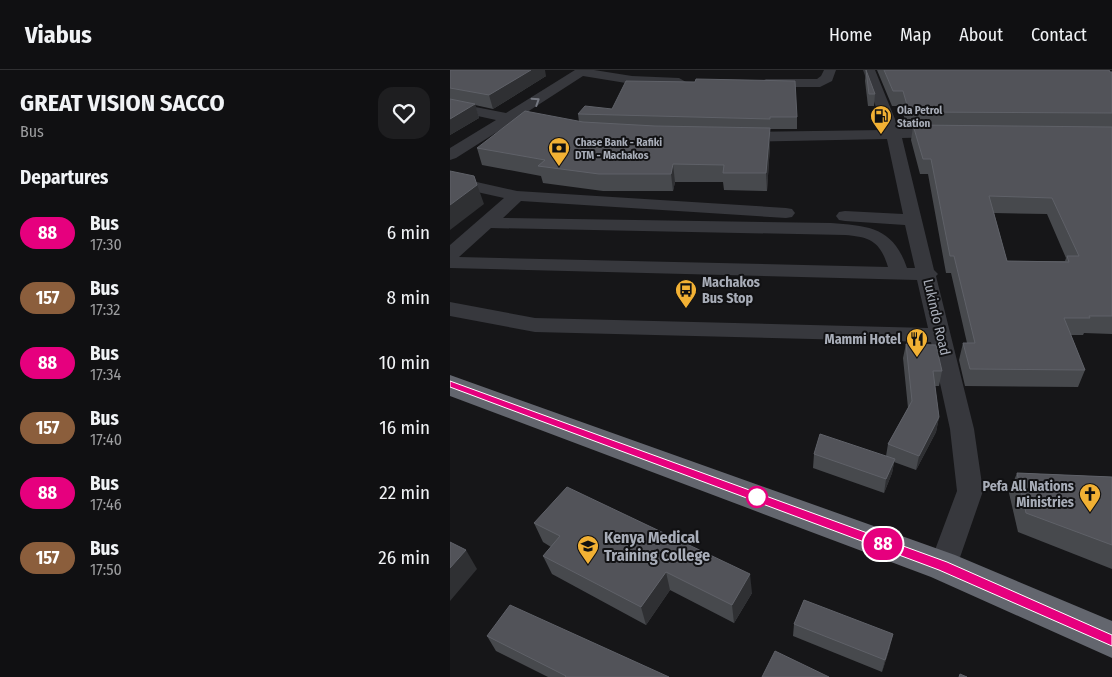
<!DOCTYPE html>
<html lang="en">
<head>
<meta charset="utf-8">
<style>
  :root { --surface:#101012; --page:#1e1e20; --text:#f1f3f6; --muted:#9c9d9f; --line:#303032 }
  body { margin:0; font-family:"Fira Sans Condensed",sans-serif; background:var(--page); color:var(--text); height:100vh; display:flex; flex-direction:column; font-size:19px; white-space:nowrap }
  * { box-sizing:border-box; margin:0 }
  p { font-size:16px; color:var(--muted) }
  .icon { flex:none; width:28px; height:28px; fill:none; stroke:currentColor; stroke-width:2; stroke-linecap:round; stroke-linejoin:round }
  .map { position:relative; flex:1; overflow:hidden }
  .drawer { display:flex; flex-direction:column; background:var(--surface); width:450px }
  .drawer>* { flex:none }
  .badge { padding:0 10px; border-radius:16px; font-size:18px; line-height:32px }
  .map>.badge { position:absolute; translate:-50% -50%; box-shadow:0 0 0 2px #fff }
  h2 { padding:0 20px; font-size:19px; line-height:45px }
  .round { display:grid; place-items:center; flex:none; width:52px; height:52px; border-radius:15px; background:var(--page) }
  .summary { display:flex; align-items:center; justify-content:space-between; height:85px; padding:0 20px }
  h1 { font-size:24px; font-weight:700; line-height:38px }
  ul { padding:0; list-style:none }
  li { display:flex; align-items:center; gap:15px; height:65px; padding:0 20px }
  li div { flex:1 }
  li b { display:block; font-size:19px }
  li em { font-style:normal }
  li .badge { min-width:55px; font-weight:700; text-align:center }
  header { display:flex; align-items:center; gap:30px; box-sizing:border-box; height:70px; padding:0 25px; background:var(--surface); border-bottom:1px solid var(--line) }
  header strong { font-size:24px }
  nav { display:flex; gap:28px; margin-inline-start:auto; font-size:18px }
  main { display:flex; flex:1; min-height:0 }
  .map>svg:first-child { display:block }
  .lines { fill:none; stroke-linecap:round; stroke-linejoin:round }
  .street { fill:#37383d; fill-rule:evenodd }
  .highway { fill:#63666e; fill-rule:evenodd }
  .wall { fill:#47494d; fill-rule:evenodd }
  .shaded-wall { fill:#2f3033 }
  .building { fill:#525359; stroke:#5f6168; fill-rule:evenodd }
  .oneway { stroke:#757881 }
  .line { fill:#e6007e; stroke:#fff }
  .stop-dot { fill:#fff; stroke:#e6007e; stroke-width:2.5 }
  .labels { text-anchor:middle; stroke-width:4; stroke-linejoin:round; paint-order:stroke }
  .far-poi-label { font-size:11px; font-weight:bold; fill:#a8adb8; stroke:#111113; text-anchor:start }
  .poi-label { font-size:14px; font-weight:bold; fill:#a8adb8; stroke:#111113; text-anchor:end }
  .street-label { font-size:14px; fill:#a8adb8; stroke:#111113 }
  .near-poi-label { font-size:16px; font-weight:bold; fill:#a8adb8; stroke:#111113; text-anchor:start }
</style>
</head>
<body>
<header>
<strong>Viabus</strong>
<nav><a>Home</a><a>Map</a><a>About</a><a>Contact</a></nav>
</header>
<main>
<section class="drawer">
<div class="summary"><div><h1>GREAT VISION SACCO</h1><p>Bus</p></div><a class="round"><svg class="icon" aria-label="heart" viewBox="0 0 24 24"><path d="M12 20l-8-8c-3-5 5-10 8-4 3-6 11-1 8 4z"/></svg></a></div>
<h2>Departures</h2>
<ul>
<li><span class="badge" style="background:#e6007e;color:#fff">88</span><div><b>Bus</b><p>17:30</p></div><em>6 min</em></li>
<li><span class="badge" style="background:#8b5e3c;color:#fff">157</span><div><b>Bus</b><p>17:32</p></div><em>8 min</em></li>
<li><span class="badge" style="background:#e6007e;color:#fff">88</span><div><b>Bus</b><p>17:34</p></div><em>10 min</em></li>
<li><span class="badge" style="background:#8b5e3c;color:#fff">157</span><div><b>Bus</b><p>17:40</p></div><em>16 min</em></li>
<li><span class="badge" style="background:#e6007e;color:#fff">88</span><div><b>Bus</b><p>17:46</p></div><em>22 min</em></li>
<li><span class="badge" style="background:#8b5e3c;color:#fff">157</span><div><b>Bus</b><p>17:50</p></div><em>26 min</em></li>
</ul>
</section>
<div class="map">
<svg width="662" height="607" viewBox="0 0 662 607">
  <rect width="100%" height="100%" fill="#161618"/>
  <g class="lines">
    <!-- street -->
    <g class="street">
      <polygon points="125,0 144,0 182,6 229,8 236,12 229,16 182,14 133,6 71,46 99,52 101,55 99,58 94,59 61,53 6,88 0,90 0,78 46,50 0,40 0,32 56,43"/>
      <polygon points="374,0 386,0 382,11 370,17 316,17 309,13 316,9 367,9 371,6"/>
      <path d="M413 0H425L449 59H491L496 60 498 63 496 66 491 67 452 68 484 200 488 204 486 206 524 359 533 421 507 496 503 505 493 509 483 505 479 496 507 421 500 359 481 272 85 262 0 246V232L85 248 478 258 467 210 0 198V175L54 128 0 116V106L67 121 336 138 342 139 345 143 342 147 336 148 71 131 53 148 381 153C419 156 443 157 457 198H465L455 155 395 151 389 150 386 146 389 142 395 141 453 144 437 69 291 72 286 70 283 67 286 64 291 62 434 60ZM41 158 395 165C420 167 430 171 438 197L9 187Z"/>
    </g>
    <!-- highway -->
    <polygon class="highway" points="0,305 505,485 662,551 662,588 481,507 0,326"/>
  </g>
  <!-- wall -->
  <g class="wall">
    <polygon points="0,0 96,6 43,39 25,35 29,48 0,65"/>
    <polygon points="416,0 425,24 424,36 418,36 415,11"/>
    <path d="M427 0H659L660 2H662V264L634 263 633 265H621L635 300 628 317 515 316 509 290 513 273H517L501 203H496L478 104H470L461 70 463 57H457L451 36H442ZM544 143 597 144 616 188 615 191H557Z"/>
    <polygon points="162,39 347,47 347,59 320,59 320,75 317,121 274,120 273,112 225,112 223,121 153,121 93,113 91,106 32,95 27,78 129,52 128,44"/>
    <polygon points="456,274 492,301 489,316 485,316 489,347 486,362 466,400 444,392 442,403 434,423 363,398 364,384 436,386 438,374 458,338 453,288"/>
    <polygon points="567,403 662,407 662,499 568,462 559,423"/>
    <polygon points="84,453 302,523 284,553 220,520 196,555 102,504 93,486 101,477 93,472"/>
    <polygon points="344,554 440,577 432,602 343,566"/>
    <polygon points="37,566 219,607 98,607 46,581"/>
  </g>
  <!-- shaded-wall -->
  <g class="shaded-wall">
    <polygon points="81,0 95,0 96,6 43,39 39,25"/>
    <polygon points="25,34 29,48 0,65 0,49"/>
    <polygon points="320,58 320,75 317,121 316,103"/>
    <polygon points="223,94 225,112 223,121 221,104"/>
    <polygon points="24,106 34,134 0,160 0,135"/>
    <polygon points="489,347 486,362 466,400 469,386"/>
    <polygon points="445,389 442,403 434,423 436,409"/>
    <polygon points="16,480 27,499 0,531 0,498"/>
    <polygon points="216,502 220,520 196,555 191,537"/>
    <polygon points="300,504 302,523 284,553 282,535"/>
    <polygon points="443,564 440,577 432,602 435,590"/>
  </g>
  <!-- building -->
  <g class="building">
    <polygon points="0,0 81,0 39,25 0,18"/>
    <polygon points="416,0 425,24 419,24"/>
    <polygon points="434,0 659,0 660,2 662,2 662,43 459,42 453,21 443,21"/>
    <polygon points="246,9 345,11 347,47 320,47 320,49 128,44 135,36 162,39 176,11 245,12"/>
    <polygon points="0,29 25,34 0,49"/>
    <polygon points="75,41 133,52 205,56 320,58 316,103 273,103 274,95 223,94 221,104 149,104 88,96 95,90 27,78"/>
    <path d="M463 55 662 57V246H639L640 248H614L635 300 520 299 513 273H525L504 186H500L481 89H473ZM539 126 602 128 629 186H617L619 192 557 191Z"/>
    <polygon points="0,101 24,106 27,115 0,135"/>
    <polygon points="456,274 486,275 492,301 483,301 489,347 469,386 438,374 462,331"/>
    <polygon points="370,364 445,389 436,409 364,384"/>
    <polygon points="567,403 662,407 662,475 576,443"/>
    <polygon points="117,417 300,504 282,535 216,502 191,537 93,486 110,466 84,453"/>
    <polygon points="0,472 16,480 0,498"/>
    <polygon points="354,530 443,564 435,590 344,554"/>
    <polygon points="60,535 219,607 115,607 116,606 37,566"/>
    <polygon points="325,581 379,607 312,607"/>
    <polygon points="510,604 517,607 509,607"/>
  </g>
  <!-- one-way arrows -->
  <defs><path id="oneway-chevron" d="M-2-3.5L2.5 0L-2 3.5" fill="none" stroke-width="1.6" stroke-linecap="round" stroke-linejoin="round" transform="scale(1.25)"/></defs>
  <use class="oneway" href="#oneway-chevron" transform="translate(86 31) rotate(-33)"/>
  <!-- line -->
  <polygon class="line" points="0,311 497,492 662,565 662,576 489,500 0,317"/>
  <!-- icons -->
  <defs>
    <g id="fuel-pin" transform="scale(1.125)"><path d="M0 17L-7.5 6A9.5 9.5 0 1 1 7.5 6Z" fill="#f2b134" stroke="#111113"/><path d="M-5.5-6h7V0h2V4h1.3V-2.5L3-4.5l.8-.8L6-3V5H2.5V1h-1V6h-7ZM-4.2-4.7v3.2H.2V-4.7Z" fill="#111"/></g>
    <g id="bank-pin" transform="scale(1.125)"><path d="M0 17L-7.5 6A9.5 9.5 0 1 1 7.5 6Z" fill="#f2b134" stroke="#111113"/><path d="M-6-4H6V4H-6ZM0-2.3a2.3 2.3 0 1 0 0 4.6a2.3 2.3 0 1 0 0-4.6Z" fill="#111"/></g>
    <g id="bus-pin" transform="scale(1.125)"><path d="M0 17L-7.5 6A9.5 9.5 0 1 1 7.5 6Z" fill="#f2b134" stroke="#111113"/><path d="M-5-6H5V4H4V6H2V4H-2V6H-4V4H-5ZM-3.5-4V0h7V-4ZM-3.5 1.2v1.5H-2V1.2ZM2 1.2v1.5H3.5V1.2Z" fill="#111"/></g>
    <g id="restaurant-pin" transform="scale(1.125)"><path d="M0 17L-7.5 6A9.5 9.5 0 1 1 7.5 6Z" fill="#f2b134" stroke="#111113"/><path d="M-5-6h1v4h1v-4h1v4h1v-4h1v5L-1.5 .5V6h-2V.5L-5-1ZM5-6V6H3V1.5H1.5Q1.5-4 5-6Z" fill="#111"/></g>
    <g id="church-pin" transform="scale(1.125)"><path d="M0 17L-7.5 6A9.5 9.5 0 1 1 7.5 6Z" fill="#f2b134" stroke="#111113"/><path d="M-1.2-6h2.4v3.5h3.3v2.4h-3.3V6h-2.4V-.1h-3.3v-2.4h3.3Z" fill="#111"/></g>
    <g id="university-pin" transform="scale(1.125)"><path d="M0 17L-7.5 6A9.5 9.5 0 1 1 7.5 6Z" fill="#f2b134" stroke="#111113"/><path d="M0-5L7-2L0 1L-7-2ZM-4 1L0 2.5L4 1V4Q0 6-4 4Z" fill="#111"/></g>
  </defs>
  <g fill-rule="evenodd">
    <use href="#fuel-pin" x="431" y="46"/>
    <use href="#bank-pin" x="109" y="78"/>
    <use href="#bus-pin" x="236" y="220"/>
    <use href="#restaurant-pin" x="467" y="269"/>
    <use href="#church-pin" x="640" y="424"/>
    <use href="#university-pin" x="138" y="476"/>
  </g>
  <!-- markers -->
  <circle class="stop-dot" cx="307" cy="427" r="10"/>
  <g class="labels">
    <!-- far-poi labels -->
    <g class="far-poi-label">
      <text x="447" y="44">Ola Petrol<tspan x="447" dy="13">Station</tspan></text>
      <text x="125" y="76">Chase Bank - Rafiki<tspan x="125" dy="13">DTM - Machakos</tspan></text>
    </g>
    <!-- poi labels -->
    <g class="poi-label">
      <text x="252" y="217" text-anchor="start">Machakos<tspan x="252" dy="16">Bus Stop</tspan></text>
      <text x="451" y="274">Mammi Hotel</text>
      <text x="624" y="421">Pefa All Nations<tspan x="624" dy="16">Ministries</tspan></text>
    </g>
    <!-- street labels -->
    <g class="street-label">
      <text transform="translate(487 247) rotate(77)" y="5">Lukindo Road</text>
    </g>
    <!-- near-poi labels -->
    <g class="near-poi-label">
      <text x="154" y="473">Kenya Medical<tspan x="154" dy="18">Training College</tspan></text>
    </g>
  </g>
</svg>
<b class="badge" style="left:433px;top:474px;background:#e6007e;color:#fff">88</b>
</div>
</main>
</body>
</html>
